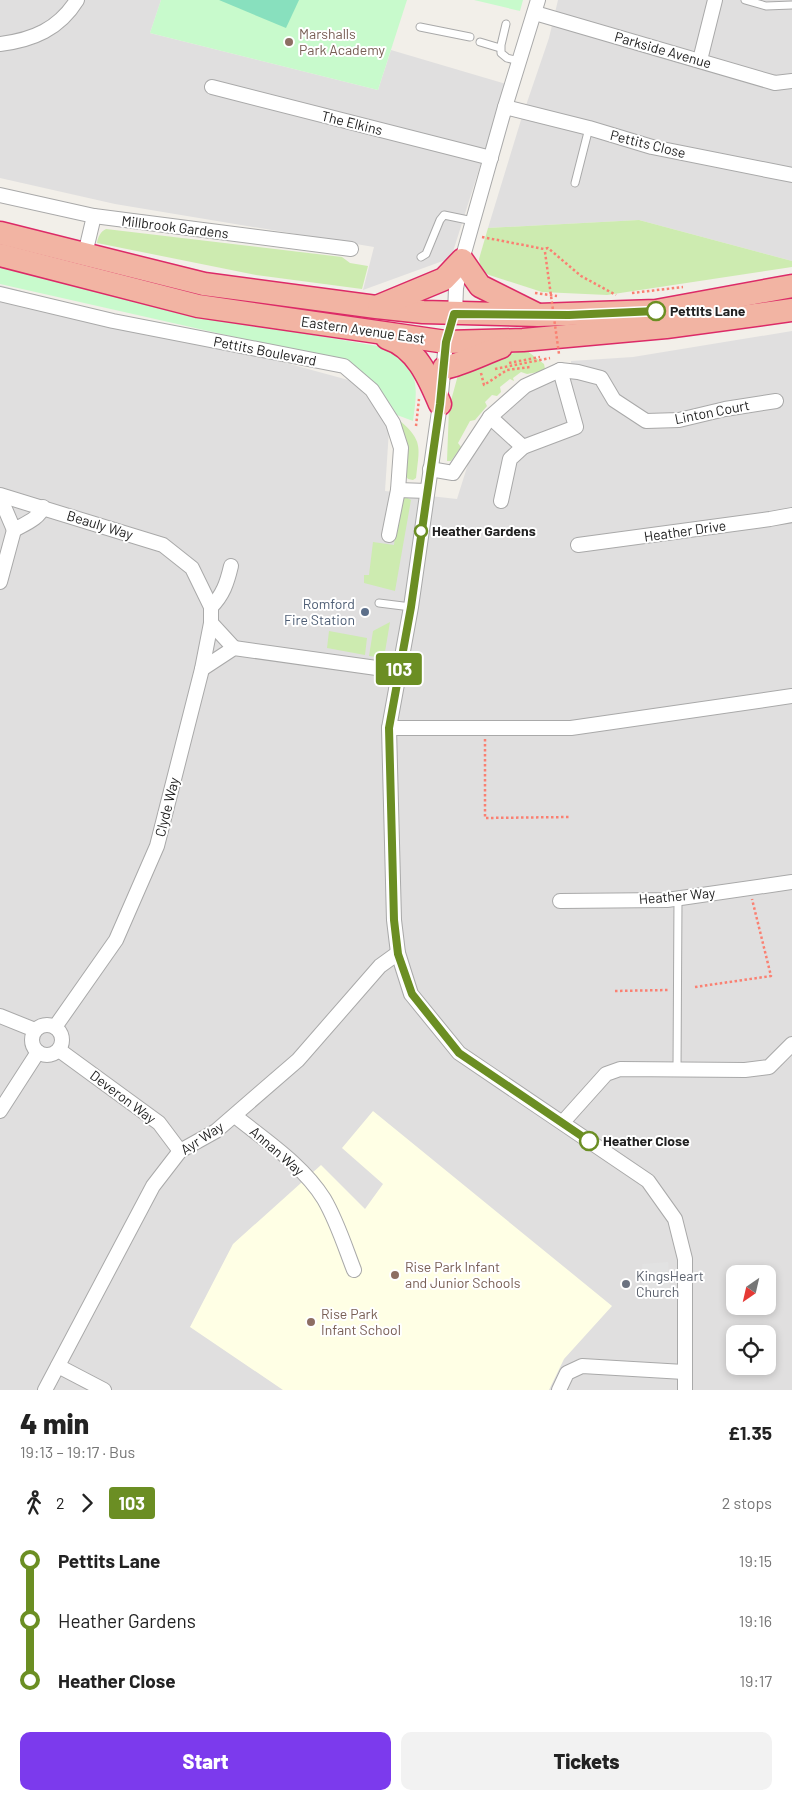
<!DOCTYPE html>
<html lang="en">
<head>
<meta charset="utf-8">
<style>
  :root { --surface:#fff; --page:#f2f2f2; --text:#222; --muted:#767676; --accent:#7c3aed }
  body { margin:0; font-family:Barlow,sans-serif; background:var(--page); color:var(--text); height:100vh; display:flex; flex-direction:column; font-size:19px; white-space:nowrap }
  * { box-sizing:border-box; margin:0 }
  p { font-size:16px; color:var(--muted) }
  .icon { flex:none; width:28px; height:28px; fill:none; stroke:currentColor; stroke-width:2; stroke-linecap:round; stroke-linejoin:round }
  .map { position:relative; height:1390px; overflow:hidden }
  .details { display:flex; flex-direction:column; background:var(--surface); flex:1 }
  .details>* { flex:none }
  .badge { padding:0 10px; border-radius:4px; font-size:18px; line-height:32px }
  .needle { width:32px; rotate:214deg }
  .tools { position:absolute; left:726px; top:1265px; display:grid; gap:10px }
  .tools a { display:grid; place-items:center; width:50px; height:50px; border-radius:10px; background:var(--surface); box-shadow:0 2px 8px #0003; font-size:25px }
  .map>.badge { position:absolute; translate:-50% -50%; box-shadow:0 0 0 2px #fff }
  .legs { display:flex; align-items:center; gap:8px; height:55px; padding:0 20px; font-size:16px }
  .legs p { margin-inline-start:auto }
  .headline { display:flex; align-items:center; justify-content:space-between; height:85px; padding:0 20px }
  h1 { font-size:28px; font-weight:800; line-height:38px }
  .primary-button { display:flex; gap:10px; margin-top:auto; padding:10px 20px }
  .primary-button a { flex:1; height:58px; border-radius:10px; background:var(--accent); color:#fff; font-size:20px; font-weight:800; line-height:58px; text-align:center }
  .primary-button a+a { background:var(--page); color:var(--text) }
  ul { padding:0 20px; list-style:none }
  li { display:flex; align-items:center; gap:18px; height:60px; font-size:19px }
  li i { display:grid; place-items:center; width:8px; height:100%; margin:0 6px; background:currentColor }
  li i::after { content:''; width:12px; height:12px; margin:-6px; border:4px solid; border-radius:50%; background:var(--surface) }
  li p { margin-inline-start:auto }
  li:first-child i { background:linear-gradient(#0000 50%,currentColor 0) }
  li:last-child i { background:linear-gradient(currentColor 50%,#0000 0) }
  .map>svg:first-child { display:block }
  .residential { fill:#e0dfdf; fill-rule:evenodd }
  .education { fill:#ffffe5 }
  .grass { fill:#cdebb0 }
  .park { fill:#c8facc }
  .pitch { fill:#88e0be }
  .parking { fill:#e2e2e2 }
  .lines { fill:none; stroke-linecap:round; stroke-linejoin:round }
  .service-casing { stroke:#a9a9a9; stroke-width:9 }
  .minor-casing { stroke:#a9a9a9; stroke-width:16 }
  .trunk-casing { stroke:#dc2a67; stroke-width:25 }
  .path { stroke:#fa8072; stroke-width:2.5; stroke-dasharray:2.5 2.5; stroke-linecap:butt }
  .service { stroke:#fff; stroke-width:7 }
  .minor { stroke:#fff; stroke-width:14 }
  .trunk { stroke:#f2b4a3; stroke-width:22 }
  .path-bridge { stroke:#fa8072; stroke-width:2.5; stroke-dasharray:2.5 2.5; stroke-linecap:butt }
  .line-1-casing { stroke:#fff; stroke-width:11 }
  .line-1 { stroke:#6b8e23; stroke-width:8 }
  .education-dot { fill:#8d6e63; stroke:#fff; stroke-width:2 }
  .stop-1-dot { fill:#fff; stroke:#6b8e23; stroke-width:2.5 }
  .service-dot { fill:#5c6f8a; stroke:#fff; stroke-width:2 }
  .worship-dot { fill:#6b7280; stroke:#fff; stroke-width:2 }
  .labels { text-anchor:middle; stroke-width:4; stroke-linejoin:round; paint-order:stroke }
  .education-label { font-size:14px; fill:#785e54; stroke:#fff; text-anchor:start }
  .street-label { font-size:14px; fill:#222; stroke:#fff }
  .stop-label { font-size:14px; font-weight:bold; fill:#222; stroke:#fff; text-anchor:start }
  .service-label { font-size:14px; fill:#4e5e75; stroke:#fff; text-anchor:end }
  .worship-label { font-size:14px; fill:#5b616d; stroke:#fff; text-anchor:start }
</style>
</head>
<body>
<div class="map">
<svg width="792" height="1390" viewBox="0 0 792 1390">
  <rect width="100%" height="100%" fill="#f2efe9"/>
  <!-- residential -->
  <g class="residential">
    <polygon points="0,0 161,0 150,33 378,90 391,50 506,84 451,258 363,290 374,247 115,204 0,178"/>
    <polygon points="558,0 792,0 792,261 639,220 488,228 521,120 549,38"/>
    <path d="M0 285 352 381 376 406 389 430 385 491 457 499 473 448 495 415 529 388 553 379 572 378 571 361 633 357 792 331V1390H0ZM735 1274H768V1306H735ZM735 1334H768V1366H735Z"/>
  </g>
  <!-- education -->
  <polygon class="education" points="373,1111 612,1306 564,1359 549,1390 283,1390 190,1327 233,1244 321,1165 365,1209 383,1184 342,1148"/>
  <!-- grass -->
  <g class="grass">
    <polygon points="639,220 792,261 792,267 607,295 542,292 489,275 481,270 479,259 488,228"/>
    <path d="M106 229 342 257 350 263 368 266 362 289 256 275 97 243C98 237 100 232 106 229Z"/>
    <polygon points="526,350 544,364 545,369 544,371 527,374 521,372 513,378 514,381 510,379 500,387 501,392 497,396 492,395 485,402 487,406 475,420 470,421 458,443 461,447 451,461 447,461 449,408 458,375 474,363"/>
    <path d="M399 420C424 441 419 448 416 478L413 480 408 479 403 472Z"/>
    <polygon points="406,497 411,500 395,591 364,583 364,575 369,575 373,542 394,545 398,505 401,499"/>
    <polygon points="390,622 384,658 369,656 373,631"/>
    <polygon points="329,631 367,638 365,655 327,648"/>
  </g>
  <!-- park -->
  <g class="park">
    <polygon points="161,0 407,0 378,90 150,33"/>
    <polygon points="474,0 523,0 520,11"/>
    <path d="M0 267 129 299 248 324 383 347C388 350 396 353 400 357 421 374 416 398 413 421L397 415C383 391 370 375 346 362L0 284Z"/>
  </g>
  <!-- pitch -->
  <polygon class="pitch" points="219,0 299,0 286,28"/>
  <!-- parking -->
  <polygon class="parking" points="668,1262 670,1295 644,1296 642,1264"/>
  <g class="lines">
    <!-- service casing -->
    <g class="service-casing">
      <g id="service">
        <polyline points="745,0 766,6 792,5"/>
        <polyline points="506,24 501,45 501,53 507,58 519,61"/>
        <polyline points="420,27 470,37"/>
        <polyline points="480,42 500,48"/>
        <polyline points="575,183 589,128"/>
        <polyline points="421,257 426,254 440,220 444,215 473,221"/>
        <polyline points="379,603 411,607"/>
        <polyline points="677,1069 678,899"/>
      </g>
    </g>
    <!-- minor casing -->
    <g class="minor-casing">
      <g id="minor">
        <polyline points="535,13 775,83 792,81"/>
        <path d="M0 44C33 40 59 29 77 0"/>
        <polyline points="700,60 715,0"/>
        <polyline points="212,87 491,158"/>
        <polyline points="505,107 589,128 652,147 792,175"/>
        <polyline points="0,195 94,216 351,249"/>
        <polyline points="85,254 94,216"/>
        <polyline points="0,294 113,321 344,366 372,390 393,423 401,448 398,490 389,535"/>
        <polyline points="455,314 456,288 462,260 505,107 538,0"/>
        <polyline points="446,342 440,404 411,607 389,728 394,920 398,953 411,994 459,1053 648,1181 675,1219 685,1259 685,1390"/>
        <polyline points="490,417 523,447 576,427 560,370"/>
        <polyline points="430,469 453,473 490,417 525,386 560,370 578,372 601,378 614,400 646,421 679,420 725,409 776,401"/>
        <polyline points="398,490 427,491"/>
        <polyline points="0,495 163,545 192,568 211,607 211,623 202,669 157,846 116,940 55,1027"/>
        <path d="M0 497 14 530C24 524 39 519 43 507"/>
        <polyline points="501,501 510,459 523,447"/>
        <polyline points="578,545 770,519 792,515"/>
        <polyline points="0,582 14,530"/>
        <path d="M211 607C223 595 227 583 231 566"/>
        <polyline points="211,623 234,648"/>
        <polyline points="202,669 234,648 398,671"/>
        <polyline points="389,728 571,728 792,696"/>
        <polyline points="560,901 667,900 792,882"/>
        <polyline points="0,1016 35,1030"/>
        <circle cx="47" cy="1040" r="15"/>
        <polyline points="59,1050 159,1123 180,1151"/>
        <polyline points="0,1111 38,1052"/>
        <path d="M235 1116C266 1141 303 1165 324 1199 337 1221 345 1247 354 1270"/>
        <polyline points="563,1122 606,1074 620,1069 745,1070 769,1067 792,1044"/>
        <polyline points="58,1366 104,1390"/>
        <polyline points="45,1390 153,1186 180,1151 216,1131 298,1060 380,966 398,953"/>
        <polyline points="559,1390 567,1373 582,1366 684,1372"/>
      </g>
    </g>
    <!-- trunk casing -->
    <g class="trunk-casing">
      <g id="trunk">
        <polyline points="0,233 204,284 376,307 423,312 538,315 656,311 792,286"/>
        <polyline points="0,255 198,306 446,342 523,340 666,327 792,310"/>
        <polyline points="379,306 444,279 462,260 480,286 534,313"/>
        <path d="M387 338C416 347 429 378 440 404"/>
        <path d="M444 368C463 364 482 354 501 347"/>
      </g>
    </g>
    <!-- path -->
    <g class="path">
      <polyline points="482,237 544,249 548,248 581,276 616,295"/>
      <polyline points="535,293 557,296"/>
      <polyline points="632,293 683,287"/>
      <polyline points="509,363 540,357"/>
      <polyline points="495,369 550,358"/>
      <polyline points="481,373 484,385 507,370 530,367"/>
      <polyline points="416,426 419,399"/>
      <polyline points="485,739 485,818 569,817"/>
      <polyline points="695,987 771,976 752,899"/>
      <polyline points="615,991 668,990"/>
    </g>
    <!-- service -->
    <use href="#service" class="service"/>
    <!-- minor -->
    <use href="#minor" class="minor"/>
    <!-- trunk -->
    <use href="#trunk" class="trunk"/>
    <!-- path-bridge -->
    <polyline class="path-bridge" points="545,252 559,354"/>
  </g>
  <g class="lines">
    <!-- line-1 casing -->
    <g class="line-1-casing">
      <polyline id="line-1" points="589,1141 459,1053 412,994 398,954 394,920 389,728 411,607 440,404 446,342 454,314 569,315 656,311"/>
    </g>
    <!-- line-1 -->
    <use href="#line-1" class="line-1"/>
  </g>
  <!-- markers -->
  <g class="education-dot">
    <circle cx="289" cy="42" r="5"/>
    <circle cx="395" cy="1275" r="5"/>
    <circle cx="311" cy="1322" r="5"/>
  </g>
  <g class="stop-1-dot">
    <circle cx="656" cy="311" r="9"/>
    <circle cx="421" cy="531" r="6"/>
    <circle cx="589" cy="1141" r="9"/>
  </g>
  <circle class="service-dot" cx="365" cy="612" r="5"/>
  <circle class="worship-dot" cx="626" cy="1284" r="5"/>
  <g class="labels">
    <!-- education labels -->
    <g class="education-label">
      <text x="299" y="39">Marshalls<tspan x="299" dy="16">Park Academy</tspan></text>
      <text x="405" y="1272">Rise Park Infant<tspan x="405" dy="16">and Junior Schools</tspan></text>
      <text x="321" y="1319">Rise Park<tspan x="321" dy="16">Infant School</tspan></text>
    </g>
    <!-- street labels -->
    <g class="street-label">
      <text transform="translate(663 50) rotate(16)" y="5">Parkside Avenue</text>
      <text transform="translate(352 123) rotate(14)" y="5">The Elkins</text>
      <text transform="translate(648 144) rotate(14)" y="5">Pettits Close</text>
      <text transform="translate(175 227) rotate(7)" y="5">Millbrook Gardens</text>
      <text transform="translate(363 330) rotate(8)" y="5">Eastern Avenue East</text>
      <text transform="translate(265 351) rotate(11)" y="5">Pettits Boulevard</text>
      <text transform="translate(712 412) rotate(-11)" y="5">Linton Court</text>
      <text transform="translate(100 525) rotate(17)" y="5">Beauly Way</text>
      <text transform="translate(685 531) rotate(-8)" y="5">Heather Drive</text>
      <text transform="translate(167 807) rotate(-76)" y="5">Clyde Way</text>
      <text transform="translate(677 896) rotate(-5)" y="5">Heather Way</text>
      <text transform="translate(123 1097) rotate(37)" y="5">Deveron Way</text>
      <text transform="translate(202 1138) rotate(-33)" y="5">Ayr Way</text>
      <text transform="translate(277 1151) rotate(41)" y="5">Annan Way</text>
    </g>
    <!-- stop labels -->
    <g class="stop-label">
      <text x="670" y="316">Pettits Lane</text>
      <text x="432" y="536">Heather Gardens</text>
      <text x="603" y="1146">Heather Close</text>
    </g>
    <!-- service labels -->
    <g class="service-label">
      <text x="355" y="609">Romford<tspan x="355" dy="16">Fire Station</tspan></text>
    </g>
    <!-- worship labels -->
    <g class="worship-label">
      <text x="636" y="1281">KingsHeart<tspan x="636" dy="16">Church</tspan></text>
    </g>
  </g>
</svg>
<div class="tools">
<a><svg class="needle" viewBox="-14 -14 28 28"><path d="M0-13l5 13h-10z" fill="#e53935"/><path d="M0 13l5-13h-10z" fill="#767676"/></svg></a>
<a><svg class="icon" aria-label="locate" viewBox="0 0 24 24"><circle cx="12" cy="12" r="6"/><path d="M12 2v4M12 18v4M2 12h4M18 12h4"/></svg></a>
</div>
<b class="badge" style="left:399px;top:669px;background:#6b8e23;color:#fff">103</b>
</div>
<section class="details">
<div class="headline"><div><h1>4 min</h1><p>19:13 – 19:17 · Bus</p></div><b>£1.35</b></div>
<div class="legs"><svg class="icon" aria-label="walk" viewBox="0 0 24 24"><circle cx="13" cy="4" r="2"/><path d="M13 8l-2 6 4 7M11 14l-3 7M7 12l3-4h3l4 4"/></svg>2<svg class="icon" aria-label="forward" viewBox="0 0 24 24"><path d="M9 5l7 7-7 7"/></svg><b class="badge" style="background:#6b8e23;color:#fff">103</b><p>2 stops</p></div>
<ul>
<li><i style="color:#6b8e23"></i><b>Pettits Lane</b><p>19:15</p></li>
<li><i style="color:#6b8e23"></i><span>Heather Gardens</span><p>19:16</p></li>
<li><i style="color:#6b8e23"></i><b>Heather Close</b><p>19:17</p></li>
</ul>
<div class="primary-button"><a>Start</a><a>Tickets</a></div>
</section>
</body>
</html>
